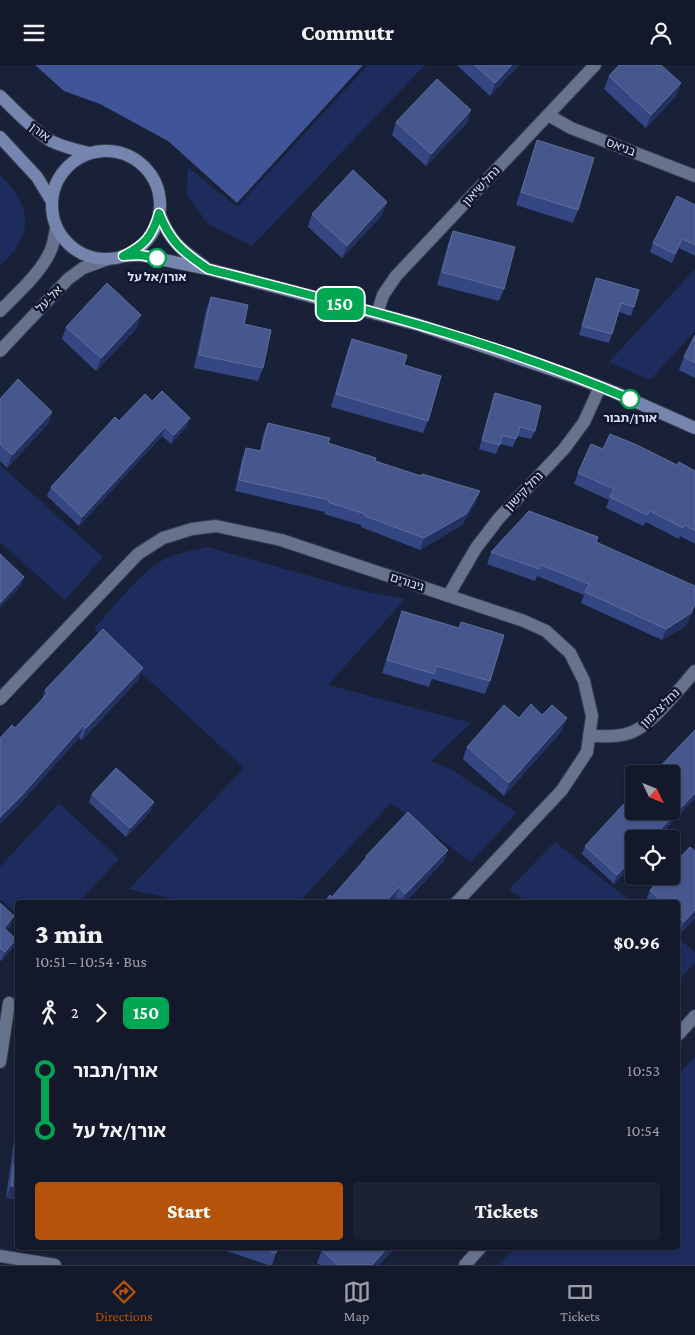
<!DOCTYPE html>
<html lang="en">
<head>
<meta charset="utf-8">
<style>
  :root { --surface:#13192a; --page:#1c2232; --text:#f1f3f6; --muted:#9da0a8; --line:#323847; --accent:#b45309 }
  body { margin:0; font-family:"Crimson Pro","Noto Sans Hebrew",serif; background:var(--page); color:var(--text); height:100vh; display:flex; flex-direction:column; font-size:19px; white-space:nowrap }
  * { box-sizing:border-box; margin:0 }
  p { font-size:16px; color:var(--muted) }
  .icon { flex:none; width:28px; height:28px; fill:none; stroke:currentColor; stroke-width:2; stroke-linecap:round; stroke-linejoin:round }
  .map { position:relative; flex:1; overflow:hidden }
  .details { position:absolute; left:15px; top:835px; width:665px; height:350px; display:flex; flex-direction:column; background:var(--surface); border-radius:5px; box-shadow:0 1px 4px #0004,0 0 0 1px var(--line) }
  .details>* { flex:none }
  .badge { padding:0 10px; border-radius:8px; font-size:18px; line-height:32px }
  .needle { width:32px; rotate:133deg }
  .buttons { position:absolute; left:625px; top:700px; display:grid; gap:10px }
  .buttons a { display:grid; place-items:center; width:55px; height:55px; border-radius:5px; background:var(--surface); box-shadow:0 1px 4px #0004,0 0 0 1px var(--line); font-size:25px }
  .map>.badge { position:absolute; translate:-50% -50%; box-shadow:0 0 0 2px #fff }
  .legs { display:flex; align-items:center; gap:8px; height:55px; padding:0 20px; font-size:16px }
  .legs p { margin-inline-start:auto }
  .head { display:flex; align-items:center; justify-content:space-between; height:85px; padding:0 20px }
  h1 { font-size:28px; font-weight:800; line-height:38px }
  .cta { display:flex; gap:10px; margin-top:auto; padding:10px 20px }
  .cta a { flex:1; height:58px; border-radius:5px; background:var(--accent); color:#fff; font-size:20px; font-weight:800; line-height:58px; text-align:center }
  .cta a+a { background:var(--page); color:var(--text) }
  ul { padding:0 20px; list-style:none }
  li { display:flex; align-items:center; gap:18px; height:60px; font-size:19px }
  li i { display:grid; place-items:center; width:8px; height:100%; margin:0 6px; background:currentColor }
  li i::after { content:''; width:12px; height:12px; margin:-6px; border:4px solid; border-radius:50%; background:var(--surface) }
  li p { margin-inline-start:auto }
  li:first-child i { background:linear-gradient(#0000 50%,currentColor 0) }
  li:last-child i { background:linear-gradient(currentColor 50%,#0000 0) }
  header { display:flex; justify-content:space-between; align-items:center; height:65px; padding:0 20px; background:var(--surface); font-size:22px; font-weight:800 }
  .tabs { display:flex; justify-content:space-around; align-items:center; height:70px; border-top:1px solid var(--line); background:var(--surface); font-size:14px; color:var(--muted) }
  .tabs a { display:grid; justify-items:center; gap:2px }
  .tabs .on { color:var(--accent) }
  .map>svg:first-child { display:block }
  .green { fill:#1d2c5d }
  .forest { fill:#3f5597 }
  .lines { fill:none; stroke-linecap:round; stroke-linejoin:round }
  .street-casing { stroke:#383e50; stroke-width:14 }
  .secondary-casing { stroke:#383e50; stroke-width:14 }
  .street { stroke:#67728d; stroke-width:12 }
  .secondary { stroke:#7585ad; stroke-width:12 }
  .wall { fill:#344782 }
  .shaded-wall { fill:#223160 }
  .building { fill:#46578e; stroke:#5d6d9d }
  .line-1-casing { stroke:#fff; stroke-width:11 }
  .line-1 { stroke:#00a651; stroke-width:8 }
  .stop-1-dot { fill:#fff; stroke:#00a651; stroke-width:2.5 }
  .labels { text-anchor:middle; stroke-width:5; stroke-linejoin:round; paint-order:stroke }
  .street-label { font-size:12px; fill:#dae1f0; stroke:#10172e }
  .stop-label { font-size:12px; font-weight:bold; fill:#dae1f0; stroke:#10172e }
</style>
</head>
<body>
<header><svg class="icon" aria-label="menu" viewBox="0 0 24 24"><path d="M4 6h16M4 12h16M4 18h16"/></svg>Commutr<svg class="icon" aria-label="person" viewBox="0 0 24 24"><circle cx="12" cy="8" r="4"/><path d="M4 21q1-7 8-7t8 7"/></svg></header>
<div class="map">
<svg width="695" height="1200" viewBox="0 0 695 1200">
  <rect width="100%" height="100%" fill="#192138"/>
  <!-- green -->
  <g class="green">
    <polygon points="368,0 425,0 252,181 208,159 187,130 188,102 237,142"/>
    <path d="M0 110C21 131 36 155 16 183 12 190 5 195 0 201Z"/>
    <polygon points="695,204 695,266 650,315 609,297"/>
    <polygon points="0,400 103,492 65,535 0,477"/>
    <path d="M207 482 363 526 405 534 328 620 471 658 431 696 452 705 517 748 471 797 391 738 299 837H185L129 824 244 703 94 564C113 543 144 501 170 492 182 487 195 485 207 482Z"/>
    <polygon points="59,738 119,794 79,837 18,838 17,849 0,834 0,802"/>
    <polygon points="555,777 632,837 527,837 509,824"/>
    <polygon points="678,873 695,887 695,898 678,916"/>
    <polygon points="695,992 695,1200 498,1200 515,1183 678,1182 678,1010"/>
  </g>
  <!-- forest -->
  <polygon class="forest" points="35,0 363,0 237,138 168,76 100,39 64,26"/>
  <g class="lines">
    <!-- street casing -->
    <g class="street-casing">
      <g id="street">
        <polyline points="548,50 571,63 695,111"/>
        <path d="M0 246C17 229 44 205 52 182 54 176 55 169 56 163"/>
        <polyline points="377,249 383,230 396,211 595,0"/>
        <polyline points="0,286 68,214 83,203 108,194"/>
        <polyline points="448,531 476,483 499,453 564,384 584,357 600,322"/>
        <polyline points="0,634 138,489 163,473 192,464 216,461 281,475 524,556 546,566 570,588 584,616 592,651 587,687 562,725 456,838"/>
        <path d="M589 671C605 671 624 673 638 664 655 655 681 622 695 606"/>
        <polyline points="678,970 695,951"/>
        <polyline points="0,997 9,938"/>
        <polyline points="0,1191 55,1200"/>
        <polyline points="465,1200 481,1182"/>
      </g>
    </g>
    <!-- secondary casing -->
    <g class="secondary-casing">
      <g id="secondary">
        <path d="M0 31C16 46 32 64 51 76 63 82 76 85 89 88"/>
        <polyline points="0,72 37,112 51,135"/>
        <circle cx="106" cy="140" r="54"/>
        <path d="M159 148C169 175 181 185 204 201"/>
        <polyline points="123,191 140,190 208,204 419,260 571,311 614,327 695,363"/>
      </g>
    </g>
    <!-- street -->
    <use href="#street" class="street"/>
    <!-- secondary -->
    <use href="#secondary" class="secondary"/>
  </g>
  <!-- wall -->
  <g class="wall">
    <polygon points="457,0 519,0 490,31"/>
    <polygon points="609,11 681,18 676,31 646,63 604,24"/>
    <polygon points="396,57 467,58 426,101 392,70"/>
    <polygon points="537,75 578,145 573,158 516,140"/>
    <polygon points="387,137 382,150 342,193 308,162 312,149"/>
    <polygon points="695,140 695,191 679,183 672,198 650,187 653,178"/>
    <polygon points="453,166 504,224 499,236 437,220 448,179"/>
    <polygon points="596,213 634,242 631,251 619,247 609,278 579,270"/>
    <polygon points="211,232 244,259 263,303 258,316 194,303 206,245"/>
    <polygon points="66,262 137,263 96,306 62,274"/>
    <polygon points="695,270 695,313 679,305 684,292"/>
    <polygon points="352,274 404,300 428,356 423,368 331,342 347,287"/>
    <polygon points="495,328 535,366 531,374 517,371 513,382 500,379 496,389 479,384 492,337"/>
    <polygon points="0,334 52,347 48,359 7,403 0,396"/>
    <polygon points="152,336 187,361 171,379 162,371 79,461 47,431 51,422 119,356"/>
    <polygon points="268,358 328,378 375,396 476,437 462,460 420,485 361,462 361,460 324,449 325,447 235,426 242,394 246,383 260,386 263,370"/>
    <polygon points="603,384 695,406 695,479 680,471 679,474 646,457 643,461 606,443 609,435 574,419 578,408"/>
    <polygon points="596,477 687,560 662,575 581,538 584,530 537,511 535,516 487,499 491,487"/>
    <polygon points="402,546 490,616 485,629 432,614 429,622 382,608"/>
    <polygon points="139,614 82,675 79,673 17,742 15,663 42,635 45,625"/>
    <polygon points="542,650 562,666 504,731 463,694 467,682 519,653"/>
    <polygon points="695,665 695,733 656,774 634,774 634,798 614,819 582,789 585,781 634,746"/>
    <polygon points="92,729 151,746 126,772 89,737"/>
    <polygon points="690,782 695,786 695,853 679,870 678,868 678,838 645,838 650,825 663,811 671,811 671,802"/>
    <polygon points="366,791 444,796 404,838 399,838 395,833 391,838 324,838 332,832 364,795"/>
    <polygon points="0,838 11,860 6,865 13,883 1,896 0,895"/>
    <polygon points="18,1020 18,1033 15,1032"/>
    <polygon points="18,1065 18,1135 6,1133 14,1075"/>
    <polygon points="215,1182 278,1182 272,1200 268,1200"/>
    <polygon points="322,1185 392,1186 379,1200 320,1200 317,1198"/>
  </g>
  <!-- shaded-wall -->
  <g class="shaded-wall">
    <polygon points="512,0 519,0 490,31 495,18"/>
    <polygon points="681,18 676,31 646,63 651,50"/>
    <polygon points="471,45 467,58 426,101 431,89"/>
    <polygon points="387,137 382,150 342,193 347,181"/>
    <polygon points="682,174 679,183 672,198 675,189"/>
    <polygon points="141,250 137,263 96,306 101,293"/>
    <polygon points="52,347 48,359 7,403 12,390"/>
    <polygon points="190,353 187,361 171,379 174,370"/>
    <polygon points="165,362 162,371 79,461 82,452"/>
    <polygon points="480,426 476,437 462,460 420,485 424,473"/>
    <polygon points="24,512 21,521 0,543 0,538"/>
    <polygon points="695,539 695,541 687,560 662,575 666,564"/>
    <polygon points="143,603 139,614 82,675 86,663"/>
    <polygon points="567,653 562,666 504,731 509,718"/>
    <polygon points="83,661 79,673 17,742 0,759 0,752"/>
    <polygon points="695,728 695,733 656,774 651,774"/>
    <polygon points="154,737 151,746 126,772 130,763"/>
    <polygon points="448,785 444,796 404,838 402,838 405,829"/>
    <polygon points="634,792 634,798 614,819 617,810"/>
    <polygon points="399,822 395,833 391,838 385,838"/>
    <polygon points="695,845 695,853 679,870 684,857"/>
    <polygon points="14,851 11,860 1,872 4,863"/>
    <polygon points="16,874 13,883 1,896 5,887"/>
    <polygon points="11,1121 18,1122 18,1135 6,1133"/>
    <polygon points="388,1182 393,1182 392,1186 379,1200 372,1200"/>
  </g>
  <!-- building -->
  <g class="building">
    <polygon points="475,0 512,0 495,18"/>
    <polygon points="619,0 661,0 681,18 651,50 609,11"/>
    <polygon points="437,14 471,45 431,89 396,57"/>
    <polygon points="537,75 594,93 578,145 521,127"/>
    <polygon points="353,105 387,137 347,181 312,149"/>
    <polygon points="677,131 695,140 695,180 682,174 675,189 653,178"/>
    <polygon points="453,166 515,182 504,224 442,207"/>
    <polygon points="596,213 639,225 634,242 621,238 612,269 582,261"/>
    <polygon points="107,218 141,250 101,293 66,262"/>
    <polygon points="211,232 248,240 244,259 271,265 263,303 199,290"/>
    <polygon points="695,270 695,298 684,292"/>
    <polygon points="352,274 407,290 404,300 441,311 428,356 336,329"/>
    <polygon points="18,314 52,347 12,390 0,379 0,334"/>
    <polygon points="162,326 190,353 174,370 165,362 82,452 51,422 115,352 119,356 145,329 152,336"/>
    <polygon points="495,328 541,341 535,366 520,362 516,374 502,370 500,380 482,375"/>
    <polygon points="268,358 330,373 328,378 376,393 375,396 421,411 422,409 480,426 466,449 424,473 365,451 365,449 328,437 329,435 239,415 246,383 261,386"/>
    <polygon points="610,369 637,380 677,400 679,397 695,406 695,466 685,460 683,463 650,446 647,450 610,432 614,424 578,408 591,379 603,384"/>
    <polygon points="529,446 598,472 596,477 695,521 695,539 691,548 666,564 585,527 589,519 541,500 539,504 491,487"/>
    <polygon points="0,489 24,512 0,538"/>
    <polygon points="402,546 459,563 461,557 504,570 490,616 436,601 434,609 387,595"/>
    <polygon points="103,564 143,603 86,663 83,661 22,730 0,752 0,673 12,660 15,663 48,628 45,625"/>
    <polygon points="531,639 542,650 552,640 567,653 509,718 467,682 504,640 519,653"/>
    <polygon points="695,665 695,728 651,774 634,774 634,792 617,810 585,781 634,728 634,746 671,746 671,709 653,709"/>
    <polygon points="116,703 154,737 130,763 92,729"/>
    <polygon points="408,747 448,785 405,829 399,822 385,838 324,838 330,830 332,832 367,792 366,791"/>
    <polygon points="690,782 695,786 695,845 684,857 678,851 678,838 663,838 650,825 663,811 671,811 671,802"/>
    <polygon points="0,838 14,851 4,863 16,874 5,887 0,883"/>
    <polygon points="18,1070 18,1122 11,1121"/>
    <polygon points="258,1182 278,1182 276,1188"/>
    <polygon points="324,1182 388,1182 372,1200 338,1200 322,1185"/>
  </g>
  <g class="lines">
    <!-- line-1 casing -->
    <g class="line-1-casing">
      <path id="line-1" d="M157 193 140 190 123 191C145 180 152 172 159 148 170 177 183 187 208 204 350 240 496 276 630 334"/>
    </g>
    <!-- line-1 -->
    <use href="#line-1" class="line-1"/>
  </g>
  <!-- markers -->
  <g class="stop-1-dot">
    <circle cx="157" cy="193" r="9"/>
    <circle cx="630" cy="334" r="9"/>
  </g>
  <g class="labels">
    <!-- street labels -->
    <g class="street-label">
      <text transform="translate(40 67) rotate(37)" y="4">אורן</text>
      <text transform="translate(621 82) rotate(21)" y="4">בניאס</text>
      <text transform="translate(481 121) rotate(-47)" y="4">נחל שיאון</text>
      <text transform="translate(49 234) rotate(-46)" y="4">אל-על</text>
      <text transform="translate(524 426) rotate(-46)" y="4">נחל קישון</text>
      <text transform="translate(407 517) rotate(18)" y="4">גיבורים</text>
      <text transform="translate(660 643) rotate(-45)" y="4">נחל צלמון</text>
    </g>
    <!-- stop labels -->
    <g class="stop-label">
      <text x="157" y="216">אורן/אל על</text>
      <text x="630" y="357">אורן/תבור</text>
    </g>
  </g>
</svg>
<div class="buttons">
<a><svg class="needle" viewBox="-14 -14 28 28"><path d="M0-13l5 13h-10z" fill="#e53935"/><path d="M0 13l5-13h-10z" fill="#9da0a8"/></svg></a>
<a><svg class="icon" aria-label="locate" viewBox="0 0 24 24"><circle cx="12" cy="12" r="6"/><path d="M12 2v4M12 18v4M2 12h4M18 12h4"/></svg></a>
</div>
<b class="badge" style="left:340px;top:239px;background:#00a651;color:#fff">150</b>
<section class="details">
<div class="head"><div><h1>3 min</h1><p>10:51 – 10:54 · Bus</p></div><b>$0.96</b></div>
<div class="legs"><svg class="icon" aria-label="walk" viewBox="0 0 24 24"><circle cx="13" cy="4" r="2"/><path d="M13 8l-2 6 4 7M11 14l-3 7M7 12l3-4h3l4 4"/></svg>2<svg class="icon" aria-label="forward" viewBox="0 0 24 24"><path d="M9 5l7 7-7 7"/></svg><b class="badge" style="background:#00a651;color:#fff">150</b></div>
<ul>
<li><i style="color:#00a651"></i><b>אורן/תבור</b><p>10:53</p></li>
<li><i style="color:#00a651"></i><b>אורן/אל על</b><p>10:54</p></li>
</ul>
<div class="cta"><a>Start</a><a>Tickets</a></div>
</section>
</div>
<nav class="tabs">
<a class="on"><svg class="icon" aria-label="directions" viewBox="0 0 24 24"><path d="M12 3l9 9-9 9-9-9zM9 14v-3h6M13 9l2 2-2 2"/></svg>Directions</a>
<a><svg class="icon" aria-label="map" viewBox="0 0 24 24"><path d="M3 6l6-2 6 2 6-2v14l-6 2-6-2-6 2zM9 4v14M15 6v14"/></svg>Map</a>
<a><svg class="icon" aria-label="tickets" viewBox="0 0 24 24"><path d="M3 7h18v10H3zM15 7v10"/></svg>Tickets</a>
</nav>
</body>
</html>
